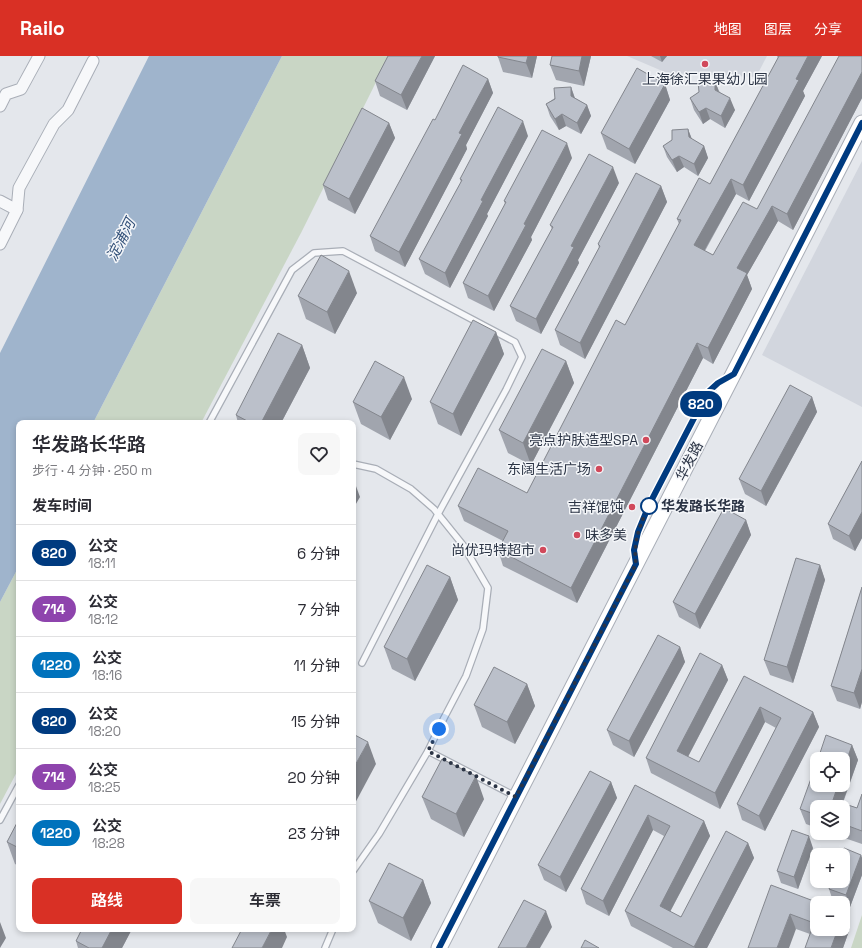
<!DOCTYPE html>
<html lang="zh">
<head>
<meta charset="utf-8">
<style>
  :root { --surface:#fff; --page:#f7f7f7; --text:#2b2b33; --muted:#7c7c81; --line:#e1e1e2; --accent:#d93025 }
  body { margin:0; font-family:"Space Grotesk","Noto Sans SC",sans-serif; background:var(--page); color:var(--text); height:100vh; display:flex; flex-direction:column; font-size:15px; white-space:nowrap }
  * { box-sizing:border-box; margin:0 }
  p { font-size:13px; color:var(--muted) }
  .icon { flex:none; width:22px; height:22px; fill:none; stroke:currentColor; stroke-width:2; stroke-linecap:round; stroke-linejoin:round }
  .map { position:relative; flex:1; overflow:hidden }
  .drawer { position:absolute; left:16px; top:364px; width:340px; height:512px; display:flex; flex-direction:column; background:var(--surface); border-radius:8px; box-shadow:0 2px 6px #0003 }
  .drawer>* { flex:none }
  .badge { padding:0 8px; border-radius:13px; font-size:14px; line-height:26px }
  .controls { position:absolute; left:810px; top:696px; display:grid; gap:8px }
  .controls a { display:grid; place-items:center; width:40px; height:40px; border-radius:8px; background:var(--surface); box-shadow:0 2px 6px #0003; font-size:20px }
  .you { position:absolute; width:20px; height:20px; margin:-10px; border:3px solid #fff; border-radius:50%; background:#1a73e8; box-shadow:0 0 0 6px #1a73e833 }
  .map>.badge { position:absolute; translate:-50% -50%; box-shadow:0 0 0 2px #fff }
  h2 { padding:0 16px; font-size:15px; line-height:36px }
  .round { display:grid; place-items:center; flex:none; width:42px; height:42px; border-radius:8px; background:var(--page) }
  .summary { display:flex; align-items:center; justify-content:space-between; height:68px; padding:0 16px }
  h1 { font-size:19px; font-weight:600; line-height:30px }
  .cta { display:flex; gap:8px; margin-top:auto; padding:8px 16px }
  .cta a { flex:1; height:46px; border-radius:8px; background:var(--accent); color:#fff; font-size:16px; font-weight:600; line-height:46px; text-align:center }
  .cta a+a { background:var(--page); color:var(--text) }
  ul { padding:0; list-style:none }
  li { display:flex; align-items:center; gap:12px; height:56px; padding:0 16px; border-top:1px solid var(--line) }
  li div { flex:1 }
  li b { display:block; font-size:15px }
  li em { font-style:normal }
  li .badge { min-width:44px; font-weight:700; text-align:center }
  header { display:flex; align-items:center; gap:24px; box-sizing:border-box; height:56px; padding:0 20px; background:var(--accent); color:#fff }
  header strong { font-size:19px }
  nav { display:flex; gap:22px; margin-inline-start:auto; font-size:14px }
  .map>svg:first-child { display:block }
  .built { fill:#d2d6de }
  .green { fill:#c9d6c5 }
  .water { fill:#9fb4cc }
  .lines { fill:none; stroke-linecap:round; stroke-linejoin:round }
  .lane-casing { stroke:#a9aeb7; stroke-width:8 }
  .street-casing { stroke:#a9aeb7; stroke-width:13 }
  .secondary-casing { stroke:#a9aeb7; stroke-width:17 }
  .lane { stroke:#f7f8fa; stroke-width:5.5 }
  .street { stroke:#f7f8fa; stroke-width:11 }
  .secondary { stroke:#fff; stroke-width:15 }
  .wall { fill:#a1a5ae }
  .shaded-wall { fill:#83868d }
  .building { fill:#bbc0ca; stroke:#83868d }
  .line-casing { stroke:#fff; stroke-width:9 }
  .line { stroke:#003b80; stroke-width:6 }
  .walk { stroke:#2b3445; stroke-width:4; stroke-dasharray:0 7.2 }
  .poi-dot { fill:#d1495b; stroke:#f4f6f9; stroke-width:1.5 }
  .stop-dot { fill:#fff; stroke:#003b80; stroke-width:2 }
  .labels { text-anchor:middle; stroke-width:3; stroke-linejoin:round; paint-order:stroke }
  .poi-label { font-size:14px; fill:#2b3445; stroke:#f4f6f9; text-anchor:end }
  .street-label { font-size:14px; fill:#2b3445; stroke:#f4f6f9 }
  .stop-label { font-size:14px; font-weight:bold; fill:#2b3445; stroke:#f4f6f9; text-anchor:start }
  .water-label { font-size:15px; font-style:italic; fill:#34527a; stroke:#f4f6f9 }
</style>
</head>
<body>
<header>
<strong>Railo</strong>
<nav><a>地图</a><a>图层</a><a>分享</a></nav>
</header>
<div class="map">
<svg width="862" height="892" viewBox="0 0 862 892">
  <rect width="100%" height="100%" fill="#e4e7ec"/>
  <!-- built -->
  <g class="built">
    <polygon points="627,0 767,0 756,21 667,17"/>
    <polygon points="862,105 862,351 762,299"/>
  </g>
  <!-- green -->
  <g class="green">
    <polygon points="282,0 389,0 302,175 201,367 93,367"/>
    <polygon points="19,510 19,712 0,748 0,546"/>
    <polygon points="862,859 862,892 851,892"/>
  </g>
  <!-- water -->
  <polygon class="water" points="149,0 282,0 93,367 19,367 19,510 0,546 0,297"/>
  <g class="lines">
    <!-- lane casing -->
    <g class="lane-casing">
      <g id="lane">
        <polyline points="209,367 292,214 314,197 343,195 515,286 522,301 506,334 438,458 362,607"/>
        <polyline points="353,408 376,413 411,433 434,453 463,489 488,532 483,573 466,620 444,662 428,695 379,778 353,815"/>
        <polyline points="635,502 634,494 638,476 649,449 707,337 727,321"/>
        <polyline points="428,695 515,740"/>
        <polyline points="0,764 19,729"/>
        <polyline points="325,892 333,873"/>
      </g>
    </g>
    <!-- street casing -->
    <g class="street-casing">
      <g id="street">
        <polyline points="0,50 6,38 21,33 39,0"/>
        <polyline points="0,145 17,154"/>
        <polyline points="0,188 17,154 19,132 54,68 68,54 93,5"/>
      </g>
    </g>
    <!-- secondary casing -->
    <g class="secondary-casing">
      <polyline id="secondary" points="439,892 862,67"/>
    </g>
    <!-- lane -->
    <use href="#lane" class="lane"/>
    <!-- street -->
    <use href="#street" class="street"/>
    <!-- secondary -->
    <use href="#secondary" class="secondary"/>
  </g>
  <!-- wall -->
  <g class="wall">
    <polygon points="388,0 435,0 407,54 380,40 375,25"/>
    <polygon points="537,0 532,22 503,16 498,1"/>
    <polygon points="591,0 584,30 556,24 550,9"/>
    <polygon points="651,0 667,0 662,6"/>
    <polygon points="777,0 822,0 803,35 805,40 749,145 736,138 705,195 713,199 757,153 862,0 862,42 793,174 778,165 747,219 752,233 713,308 703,302 577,547 503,510 498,494 503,485 464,465 458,450 527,437 625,269 679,168 677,163 710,128 778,2"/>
    <polygon points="488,23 493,37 466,89 467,93 405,211 375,195 370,180"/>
    <polygon points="715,25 719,35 735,54 725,72 710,63 703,68 694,54 690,42"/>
    <polygon points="665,28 670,44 635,108 607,93 601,77"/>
    <polygon points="571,31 575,42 587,49 591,60 581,78 566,70 559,74 550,60 546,48"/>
    <polygon points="389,67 395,82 355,158 328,144 323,129"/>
    <polygon points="688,73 692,83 704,90 708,102 698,120 684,111 677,116 667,101 663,90"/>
    <polygon points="528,80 487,158 488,160 450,232 425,218 419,203 461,126 460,123"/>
    <polygon points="572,102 531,181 532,184 494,255 468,242 463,227 505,148 504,145"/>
    <polygon points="619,127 578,204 579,207 541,278 516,265 510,250 552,173 550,169"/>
    <polygon points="661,130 667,146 585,303 560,289 555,274 599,192 598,188"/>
    <polygon points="357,237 335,278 306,263 298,240"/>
    <polygon points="496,276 504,298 461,380 438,368 430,346"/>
    <polygon points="302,289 310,312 281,367 238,367 236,359"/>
    <polygon points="566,305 574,327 531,409 508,397 499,374"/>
    <polygon points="812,341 817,356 766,450 745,438 739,423"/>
    <polygon points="412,343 390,384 361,368 353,346"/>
    <polygon points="862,405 862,482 855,495 833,483 828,468"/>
    <polygon points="746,464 751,479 700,573 679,561 673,546"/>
    <polygon points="820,509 825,524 793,627 770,619 764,604"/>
    <polygon points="450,521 458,544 415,625 392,613 384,591"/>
    <polygon points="862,531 862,646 860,653 837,645 831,630"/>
    <polygon points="680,591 685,606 634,701 613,689 607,674"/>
    <polygon points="722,609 728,624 688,701 699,706 744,620 813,656 819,671 765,775 742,764 737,748 776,672 765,666 720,753 651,717 646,702"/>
    <polygon points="527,628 535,650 515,688 482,671 474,649"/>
    <polygon points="852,689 858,704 843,747 857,752 862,738 862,788 830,777 843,777 843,751 817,751 817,772 806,768 800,753"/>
    <polygon points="611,726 617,742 566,836 544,824 538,809"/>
    <polygon points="635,729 704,765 710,780 670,856 681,861 748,787 754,802 707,892 673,892 631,870 625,855 664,780 653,774 609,860 586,848 581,833"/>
    <polygon points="422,741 484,743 464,781 431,763"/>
    <polygon points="19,763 19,810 15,808 7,786"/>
    <polygon points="813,792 798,833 781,827 777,815"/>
    <polygon points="861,799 862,802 862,819 850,851 843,848 843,847 839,847 833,845 829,833"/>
    <polygon points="423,824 431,847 411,885 378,867 369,845"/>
    <polygon points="771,829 850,872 843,892 805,892 810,878 796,873"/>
    <polygon points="82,873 132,873 122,892 78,892 76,885"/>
  </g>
  <!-- shaded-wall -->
  <g class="shaded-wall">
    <polygon points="422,0 435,0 407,54 401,39"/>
    <polygon points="528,0 537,0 532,22 526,7"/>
    <polygon points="582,0 591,0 584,30 579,15"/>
    <polygon points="660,0 667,0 662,6"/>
    <polygon points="808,0 822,0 803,35 805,40 749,145 743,129 796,23"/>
    <polygon points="862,16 862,42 793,174 787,158"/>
    <polygon points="488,23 493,37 466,89 467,93 405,211 399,196 459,77"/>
    <polygon points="715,25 719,36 715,34"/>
    <polygon points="665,28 670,44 635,108 629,93"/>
    <polygon points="571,31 575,43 571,40"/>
    <polygon points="730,42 735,54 725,72 721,60"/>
    <polygon points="587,49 591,60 581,78 577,67"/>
    <polygon points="706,52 710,63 703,68 699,56"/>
    <polygon points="562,58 566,70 559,74 555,63"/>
    <polygon points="523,65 528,80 487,158 488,160 450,232 445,217 481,144"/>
    <polygon points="389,67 395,82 355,158 349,143"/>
    <polygon points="688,73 692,84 689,81"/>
    <polygon points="567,87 572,102 531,181 532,184 494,255 488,240 524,168"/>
    <polygon points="704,90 708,102 698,120 694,108"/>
    <polygon points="679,100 684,111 677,116 672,104"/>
    <polygon points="613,111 619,127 578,204 579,207 541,278 536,263 571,190"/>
    <polygon points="731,123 736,138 699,204 694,189"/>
    <polygon points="661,130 667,146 585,303 580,287"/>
    <polygon points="772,150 778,165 747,219 752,233 713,308 708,292 737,212"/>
    <polygon points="349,215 357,237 335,278 327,256"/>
    <polygon points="496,276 504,298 461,380 453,358"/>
    <polygon points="697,287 703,302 577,547 571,532"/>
    <polygon points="302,289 310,312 281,367 261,367"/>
    <polygon points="566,305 574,327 531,409 523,387"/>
    <polygon points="404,321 412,343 390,384 381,361"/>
    <polygon points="812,341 817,356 766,450 761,435"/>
    <polygon points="353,422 360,441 353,453"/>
    <polygon points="862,456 862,482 855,495 849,480"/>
    <polygon points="746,464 751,479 700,573 695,558"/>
    <polygon points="820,509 825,524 793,627 787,611"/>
    <polygon points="450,521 458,544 415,625 407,603"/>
    <polygon points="680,591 685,606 634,701 629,685"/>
    <polygon points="722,609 728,624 683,710 677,695"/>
    <polygon points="862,613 862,646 860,653 854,637"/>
    <polygon points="527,628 535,650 515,688 507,666"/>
    <polygon points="760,651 765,666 720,753 715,737"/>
    <polygon points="813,656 819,671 765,775 759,760"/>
    <polygon points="368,686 376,708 353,751 353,713"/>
    <polygon points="852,689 858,704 841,751 833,744 838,729 843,729 843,715"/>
    <polygon points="476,720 484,743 464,781 456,758"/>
    <polygon points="611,726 617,742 566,836 560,821"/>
    <polygon points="648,759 653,774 609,860 603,845"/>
    <polygon points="704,765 710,780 665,865 660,850"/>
    <polygon points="809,780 813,792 798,833 794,821"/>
    <polygon points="748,787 754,802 707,892 695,892 694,891"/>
    <polygon points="861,799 862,802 862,819 850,851 846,839"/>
    <polygon points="423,824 431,847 411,885 403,862"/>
    <polygon points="546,855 552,871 540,892 526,892"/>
    <polygon points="845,857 850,872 843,892 831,892 838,873 843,873 843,861"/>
    <polygon points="790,858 796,873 789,892 777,892"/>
    <polygon points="0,866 6,882 0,892"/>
    <polygon points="112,873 132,873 122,892 102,892"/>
    <polygon points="272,873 284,873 287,881 282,892 262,892"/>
  </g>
  <!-- building -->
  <g class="building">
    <polygon points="388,0 422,0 401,39 375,25"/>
    <polygon points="498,0 528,0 526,7 498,1"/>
    <polygon points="552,0 582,0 579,15 550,9"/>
    <polygon points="779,0 808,0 796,23 799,24 743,129 731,123 694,189 713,199 743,146 757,153 839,0 862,0 862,16 787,158 772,150 737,212 747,217 708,292 697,287 571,532 498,494 508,475 458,450 478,412 527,437 616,264 625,269 681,164 677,163 699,122 710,128"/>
    <polygon points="463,9 488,23 459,77 462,78 399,196 370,180 433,63 435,64"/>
    <polygon points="637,12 665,28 629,93 601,77"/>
    <polygon points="715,25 715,34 730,42 721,60 706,52 699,56 690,42 699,36 698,26"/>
    <polygon points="571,31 571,40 587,49 577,67 562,58 555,63 546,48 555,43 554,32"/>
    <polygon points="498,51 523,65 481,144 483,145 445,217 419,203 462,124 460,123"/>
    <polygon points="362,52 389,67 349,143 323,129"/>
    <polygon points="688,73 689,81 704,90 694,108 679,100 672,104 663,90 672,84 672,74"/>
    <polygon points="542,74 567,87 524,168 526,169 488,240 463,227 506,146 504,145"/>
    <polygon points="589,98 613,111 571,190 574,191 536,263 510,250 553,171 550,169"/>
    <polygon points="636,117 661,130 580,287 555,274 600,190 598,188"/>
    <polygon points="321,199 349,215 327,256 298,240"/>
    <polygon points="473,264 496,276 453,358 430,346"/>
    <polygon points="278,277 302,289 261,367 251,367 236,359"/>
    <polygon points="542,293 566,305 523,387 499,374"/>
    <polygon points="375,305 404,321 381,361 353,346"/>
    <polygon points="790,329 812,341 761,435 739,423"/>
    <polygon points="862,405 862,456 849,480 828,468"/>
    <polygon points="724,452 746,464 695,558 673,546"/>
    <polygon points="796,502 820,509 787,611 764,604"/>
    <polygon points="427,509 450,521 407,603 384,591"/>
    <polygon points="862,531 862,613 854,637 831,630"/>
    <polygon points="658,579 680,591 629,685 607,674"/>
    <polygon points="700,597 722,609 677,695 699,706 744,620 813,656 759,760 737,748 781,662 760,651 715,737 646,702"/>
    <polygon points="494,611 527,628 507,666 474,649"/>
    <polygon points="353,678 368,686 353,713"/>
    <polygon points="826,679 852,689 843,715 843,703 818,703"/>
    <polygon points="442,703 476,720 456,758 422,741"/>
    <polygon points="817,706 817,729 838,729 833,744 857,752 862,738 862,775 843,768 843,751 817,751 817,759 800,753"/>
    <polygon points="590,715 611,726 560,821 538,809"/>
    <polygon points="635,729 704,765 660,850 681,861 726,775 748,787 694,891 625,855 670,770 648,759 603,845 581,833"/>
    <polygon points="19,763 19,792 7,786"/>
    <polygon points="792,774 809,780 794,821 777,815"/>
    <polygon points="844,792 861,799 846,839 829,833 832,825 843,825 843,799 842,799"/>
    <polygon points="389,807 423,824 403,862 369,845"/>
    <polygon points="771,829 819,847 817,847 817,873 838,873 831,892 805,892 814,867 790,858 777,892 748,892"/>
    <polygon points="524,844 546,855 526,892 498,892"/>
    <polygon points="82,873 112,873 102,892 89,892 76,885"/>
    <polygon points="242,873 272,873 262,892 232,892"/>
    <polygon points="585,884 599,892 581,892"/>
  </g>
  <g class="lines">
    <!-- line casing -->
    <g class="line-casing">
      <polyline id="line" points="439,892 636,508 634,494 638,476 649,449 707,337 718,327 734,318 862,67"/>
    </g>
    <!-- line -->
    <use href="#line" class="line"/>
    <!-- walk -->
    <path class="walk" d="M439 673 428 695 516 741 636 508C633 484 640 469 649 450"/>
  </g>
  <!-- markers -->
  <g class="poi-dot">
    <circle cx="705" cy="8" r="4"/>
    <circle cx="646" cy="384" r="4"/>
    <circle cx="599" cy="413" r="4"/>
    <circle cx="632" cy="451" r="4"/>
    <circle cx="577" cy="479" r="4"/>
    <circle cx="543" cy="494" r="4"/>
  </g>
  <circle class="stop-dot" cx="649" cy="450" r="8"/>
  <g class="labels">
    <!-- poi labels -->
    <g class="poi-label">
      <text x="705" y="28" text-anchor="middle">上海徐汇果果幼儿园</text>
      <text x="638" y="389">亮点护肤造型SPA</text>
      <text x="591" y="418">东阔生活广场</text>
      <text x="624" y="456">吉祥馄饨</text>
      <text x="585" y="484" text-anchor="start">味多美</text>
      <text x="535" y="499">尚优玛特超市</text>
    </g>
    <!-- street labels -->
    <g class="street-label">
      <text transform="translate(689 405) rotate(-63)" y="5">华发路</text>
    </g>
    <!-- stop labels -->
    <g class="stop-label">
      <text x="661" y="455">华发路长华路</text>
    </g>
    <!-- water labels -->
    <g class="water-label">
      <text transform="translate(121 184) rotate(-63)" y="5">淀浦河</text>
    </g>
  </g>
</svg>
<div class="controls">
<a><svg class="icon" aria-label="locate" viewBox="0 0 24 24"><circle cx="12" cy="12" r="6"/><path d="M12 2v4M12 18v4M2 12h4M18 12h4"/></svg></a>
<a><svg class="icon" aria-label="layers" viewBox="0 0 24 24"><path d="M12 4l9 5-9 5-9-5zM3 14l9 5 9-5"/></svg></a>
<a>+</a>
<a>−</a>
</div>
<div class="you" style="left:439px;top:673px"></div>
<b class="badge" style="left:701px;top:348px;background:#003b80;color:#fff">820</b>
<section class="drawer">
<div class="summary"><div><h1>华发路长华路</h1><p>步行 · 4 分钟 · 250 m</p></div><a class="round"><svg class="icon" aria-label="heart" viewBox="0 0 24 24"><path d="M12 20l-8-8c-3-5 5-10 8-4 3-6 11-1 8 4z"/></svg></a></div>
<h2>发车时间</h2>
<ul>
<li><span class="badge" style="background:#003b80;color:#fff">820</span><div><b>公交</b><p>18:11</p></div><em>6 分钟</em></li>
<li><span class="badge" style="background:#8e44ad;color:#fff">714</span><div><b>公交</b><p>18:12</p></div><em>7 分钟</em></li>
<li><span class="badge" style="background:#0072bc;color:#fff">1220</span><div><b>公交</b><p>18:16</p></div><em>11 分钟</em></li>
<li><span class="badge" style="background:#003b80;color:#fff">820</span><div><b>公交</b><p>18:20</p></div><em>15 分钟</em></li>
<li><span class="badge" style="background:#8e44ad;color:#fff">714</span><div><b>公交</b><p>18:25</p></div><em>20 分钟</em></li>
<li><span class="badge" style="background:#0072bc;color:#fff">1220</span><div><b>公交</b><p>18:28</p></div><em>23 分钟</em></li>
</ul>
<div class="cta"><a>路线</a><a>车票</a></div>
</section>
</div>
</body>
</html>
